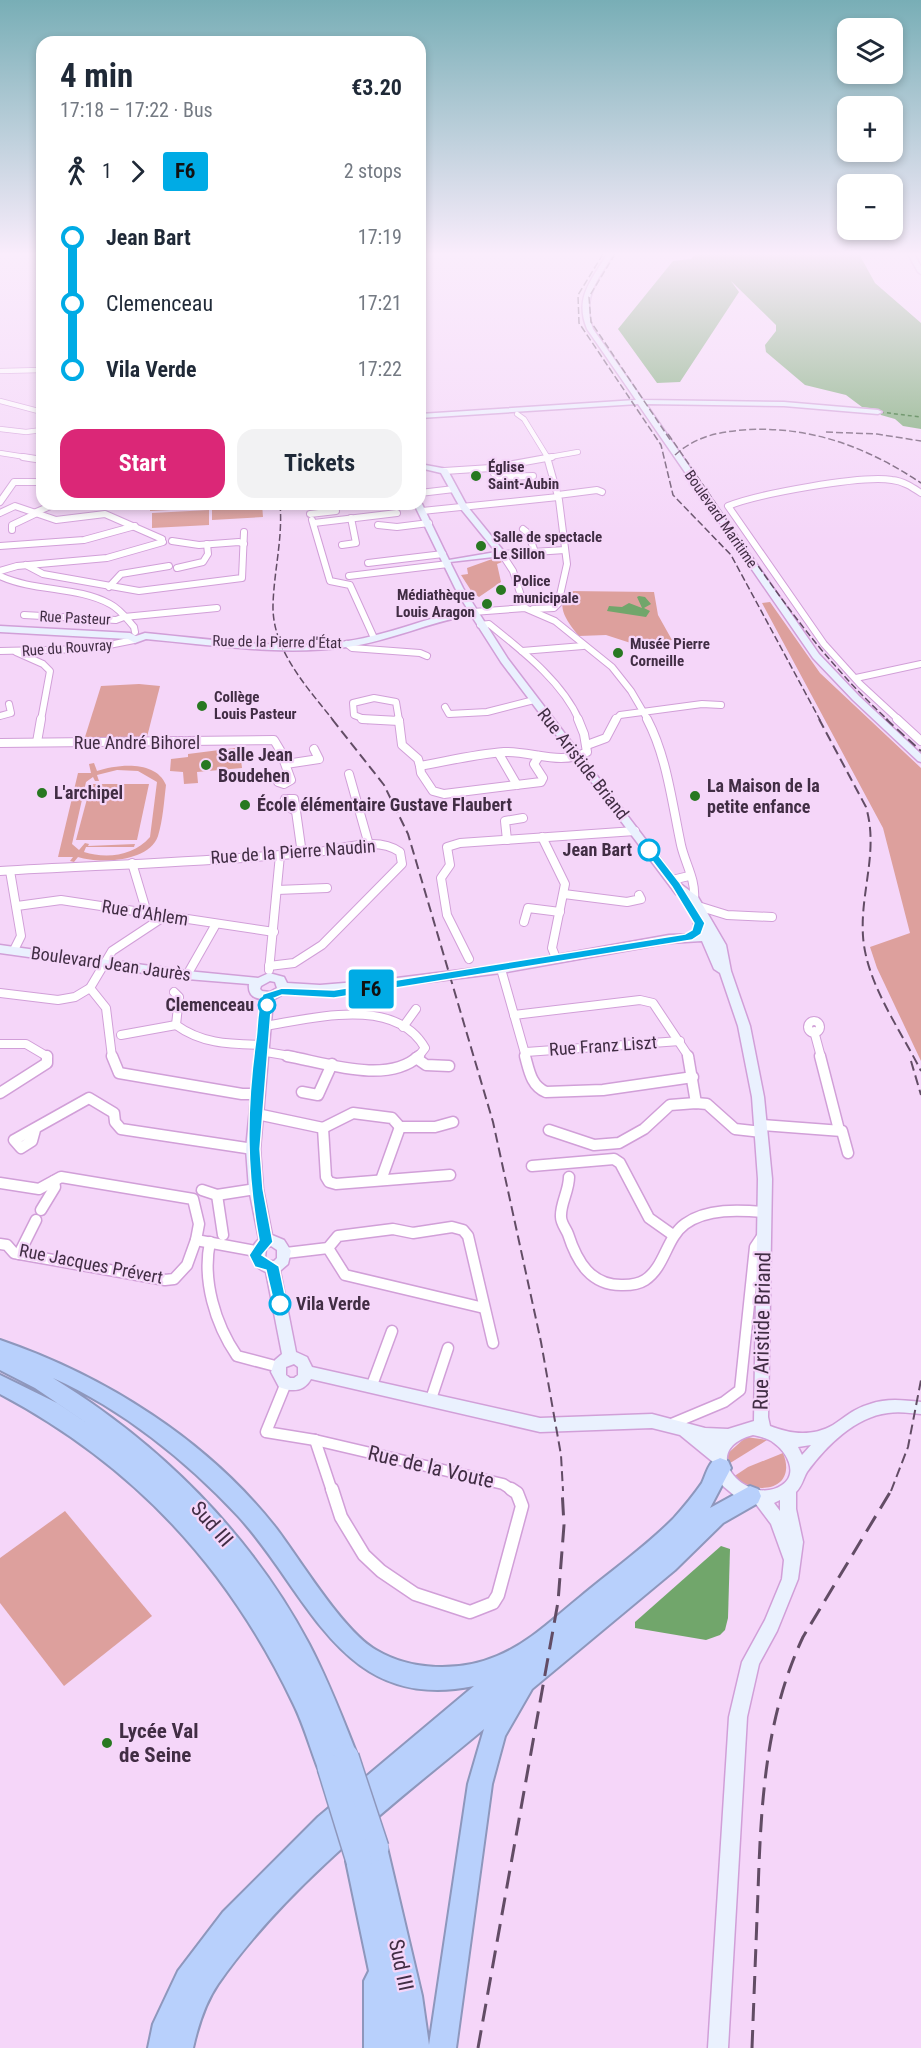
<!DOCTYPE html>
<html lang="en">
<head>
<meta charset="utf-8">
<style>
  :root { --surface:#fff; --page:#f2f2f3; --text:#1f2937; --muted:#747a83; --accent:#db2777 }
  body { margin:0; font-family:"Roboto Condensed",sans-serif; background:var(--page); color:var(--text); height:100vh; display:flex; flex-direction:column; font-size:22px; white-space:nowrap }
  * { box-sizing:border-box; margin:0 }
  p { font-size:20px; color:var(--muted) }
  .icon { flex:none; width:33px; height:33px; fill:none; stroke:currentColor; stroke-width:2; stroke-linecap:round; stroke-linejoin:round }
  .map { position:relative; flex:1; overflow:hidden }
  .sheet { position:absolute; left:36px; top:36px; width:390px; height:474px; display:flex; flex-direction:column; background:var(--surface); border-radius:18px; box-shadow:0 3px 9px #0003 }
  .sheet>* { flex:none }
  .badge { padding:0 12px; border-radius:4px; font-size:21px; line-height:39px }
  .buttons { position:absolute; left:837px; top:18px; display:grid; gap:12px }
  .buttons a { display:grid; place-items:center; width:66px; height:66px; border-radius:12px; background:var(--surface); box-shadow:0 3px 9px #0003; font-size:30px }
  .map>.badge { position:absolute; translate:-50% -50%; box-shadow:0 0 0 3px #fff }
  .legs { display:flex; align-items:center; gap:9px; height:66px; padding:0 24px; font-size:20px }
  .legs p { margin-inline-start:auto }
  .overview { display:flex; align-items:center; justify-content:space-between; height:102px; padding:0 24px }
  h1 { font-size:33px; font-weight:700; line-height:45px }
  .action { display:flex; gap:12px; margin-top:auto; padding:12px 24px }
  .action a { flex:1; height:69px; border-radius:18px; background:var(--accent); color:#fff; font-size:24px; font-weight:700; line-height:69px; text-align:center }
  .action a+a { background:var(--page); color:var(--text) }
  ul { padding:0 24px; list-style:none }
  li { display:flex; align-items:center; gap:21px; height:66px; font-size:22px }
  li i { display:grid; place-items:center; width:9px; height:100%; margin:0 8px; background:currentColor }
  li i::after { content:''; width:15px; height:15px; margin:-8px; border:4px solid; border-radius:50%; background:var(--surface) }
  li p { margin-inline-start:auto }
  li:first-child i { background:linear-gradient(#0000 50%,currentColor 0) }
  li:last-child i { background:linear-gradient(currentColor 50%,#0000 0) }
  .map>svg:first-child { display:block }
  .green { fill:#dda09d; fill-rule:evenodd }
  .water { fill:#71a66b }
  .lines { fill:none; stroke-linecap:round; stroke-linejoin:round }
  .ferry { stroke:#095803; stroke-width:1.5; stroke-dasharray:4 3; stroke-linecap:butt }
  .street-far4-casing { stroke:#d19fd8; stroke-width:6 }
  .street-far3-casing { stroke:#d19fd8; stroke-width:8 }
  .street-far2-casing { stroke:#d19fd8; stroke-width:10 }
  .street-far1-casing { stroke:#d19fd8; stroke-width:13 }
  .street-casing { stroke:#d19fd8; stroke-width:15 }
  .secondary-casing { stroke:#d19fd8; stroke-width:3 }
  .highway-casing { stroke:#8e97bc; stroke-width:4 }
  .street-far4 { stroke:#fff; stroke-width:4.5 }
  .street-far3 { stroke:#fff; stroke-width:6 }
  .street-far2 { stroke:#fff; stroke-width:8 }
  .street-far1 { stroke:#fff; stroke-width:10 }
  .street { stroke:#fff; stroke-width:12 }
  .secondary { fill:#eaf1fe; fill-rule:evenodd }
  .highway { fill:#b8d0fc; fill-rule:evenodd }
  .rail-far2 { stroke:#624c65; stroke-width:1.5; stroke-dasharray:7 3; stroke-linecap:butt }
  .rail-far1 { stroke:#624c65; stroke-width:2; stroke-dasharray:10 5; stroke-linecap:butt }
  .rail { stroke:#624c65; stroke-width:3; stroke-dasharray:18 9; stroke-linecap:butt }
  .highway-bridge-casing { stroke:#8e97bc; stroke-width:28; stroke-linecap:butt }
  .highway-bridge { stroke:#b8d0fc; stroke-width:25 }
  .line-1 { fill:#00abe5; stroke:#fff; stroke-width:1.5 }
  .poi-dot { fill:#287821; stroke:#f5d6f9; stroke-width:2 }
  .stop-1-dot { fill:#fff; stroke:#00abe5; stroke-width:3 }
  .labels { text-anchor:middle; stroke-width:4.5; stroke-linejoin:round; paint-order:stroke }
  .far-poi-label { font-size:15px; font-weight:bold; fill:#412d44; stroke:#f5d6f9; text-anchor:start }
  .far-street-label { font-size:15px; fill:#412d44; stroke:#f5d6f9 }
  .street-label { font-size:18px; fill:#412d44; stroke:#f5d6f9 }
  .poi-label { font-size:18px; font-weight:bold; fill:#412d44; stroke:#f5d6f9; text-anchor:start }
  .stop-label { font-size:18px; font-weight:bold; fill:#412d44; stroke:#f5d6f9; text-anchor:end }
  .near-street-label { font-size:21px; fill:#412d44; stroke:#f5d6f9 }
  .near-poi-label { font-size:21px; font-weight:bold; fill:#412d44; stroke:#f5d6f9; text-anchor:start }
</style>
</head>
<body>
<div class="map">
<svg width="921" height="2048" viewBox="0 0 921 2048">
  <rect width="100%" height="100%" fill="#f5d6f9"/>
  <!-- green -->
  <g class="green">
    <polygon points="150,504 262,504 263,517 212,520 212,508 150,511"/>
    <polygon points="209,510 209,525 152,528 152,513"/>
    <polygon points="495,558 502,562 497,564 501,582 479,597 472,592 461,575 468,574 467,568"/>
    <path d="M568 591 654 592 658 615 672 640 643 647 606 635 579 636C569 624 554 606 568 591Z"/>
    <polygon points="770,602 820,673 921,768 921,1061 877,968 870,947 910,933 883,828 762,603"/>
    <polygon points="139,684 160,686 147,737 85,737 101,686"/>
    <polygon points="235,748 235,752 240,752 242,768 197,772 198,783 184,784 183,772 170,771 171,759 188,757 188,754"/>
    <path d="M94 763 97 771C118 764 156 760 166 785 164 801 163 820 158 836 149 862 100 864 78 857L74 862 70 861 73 857H58L78 773H91L89 764ZM117 770 138 771 157 782 150 837C134 856 106 859 84 852L86 847H134L135 844 88 846 89 844 85 843 79 850 72 844 86 782 93 777 95 781H99L97 775Z"/>
    <polygon points="91,784 149,784 137,840 76,840"/>
    <polygon points="746,1437 767,1440 727,1465 726,1455"/>
    <path d="M783 1453C798 1490 756 1497 733 1477L748 1467Z"/>
    <polygon points="65,1511 152,1616 64,1686 0,1603 0,1558"/>
  </g>
  <!-- water -->
  <g class="water">
    <polygon points="695,254 859,254 875,283 921,323 921,429 903,426 895,419 881,415 877,409 862,407 846,395 805,385 766,352 765,345 776,331 776,325 731,281 739,292 680,382 657,383 618,329 673,261 691,259"/>
    <polygon points="639,596 645,597 651,604 644,608 650,611 646,617 607,611 609,606 622,607 629,603 642,608 637,597"/>
    <polygon points="721,1546 730,1549 728,1618 725,1630 720,1635 706,1640 635,1628 635,1622"/>
  </g>
  <g class="lines">
    <!-- ferry -->
    <polyline class="ferry" points="880,412 921,417"/>
    <!-- street-far4 casing -->
    <g class="street-far4-casing">
      <g id="street-far4">
        <polyline points="0,371 42,370"/>
        <polyline points="0,401 42,412"/>
        <polyline points="517,414 524,419 548,458"/>
        <polyline points="0,429 26,432 42,430"/>
        <polyline points="0,453 32,458"/>
        <polyline points="544,458 578,452"/>
      </g>
    </g>
    <!-- street-far3 casing -->
    <g class="street-far3-casing">
      <g id="street-far3">
        <polyline points="23,457 42,460"/>
        <polyline points="491,468 496,477 533,476"/>
        <polyline points="444,471 491,468 552,457"/>
        <polyline points="420,493 454,489"/>
        <polyline points="558,495 597,490 602,492"/>
        <polyline points="0,502 14,482 42,482"/>
        <polyline points="422,511 558,497"/>
        <polyline points="0,513 15,506 56,520 105,514 162,539"/>
        <polyline points="34,513 55,504"/>
        <polyline points="310,514 336,511"/>
        <polyline points="312,520 330,581 350,585 374,638"/>
        <polyline points="314,523 397,513"/>
        <polyline points="378,525 397,527 429,523"/>
        <polyline points="523,529 528,533 535,552"/>
        <polyline points="12,530 12,525 35,514"/>
        <polyline points="172,541 199,545 239,542 244,544"/>
        <polyline points="342,545 356,543 351,518"/>
        <polyline points="0,546 84,540 135,526"/>
        <polyline points="502,554 565,550"/>
        <polyline points="502,554 513,571 525,608"/>
        <polyline points="368,563 443,554"/>
        <polyline points="26,565 43,574 139,591 242,578 244,532"/>
        <polyline points="177,568 203,562 208,554 207,544"/>
        <polyline points="0,571 17,566 107,558 163,542"/>
        <path d="M0 576C35 592 77 586 110 604 120 609 127 619 134 627L135 632"/>
        <polyline points="349,576 448,564"/>
        <polyline points="109,587 121,574 169,566"/>
        <polyline points="533,609 554,608 558,604 567,564 559,500 547,457"/>
        <polyline points="473,612 525,608 555,621 612,667 631,691 648,720"/>
        <polyline points="24,615 116,620 124,617"/>
        <polyline points="124,617 217,608"/>
        <path d="M480 625 489 624C521 650 562 681 579 720"/>
        <polyline points="347,644 352,648 420,653 427,656"/>
        <polyline points="0,651 89,649 134,640"/>
        <polyline points="522,651 583,646"/>
        <polyline points="16,652 43,664 50,671 41,720"/>
        <polyline points="856,678 921,664"/>
        <polyline points="445,707 449,714 487,712 534,700"/>
        <polyline points="0,716 11,713 9,704"/>
        <polyline points="367,720 354,715 353,703 374,698 396,702 399,720"/>
        <polyline points="615,720 620,715 702,704 721,705"/>
        <path d="M899 720 860 684 824 644 728 506C758 494 861 475 892 480 903 481 912 487 921 493"/>
      </g>
    </g>
    <!-- street-far2 casing -->
    <g class="street-far2-casing">
      <g id="street-far2">
        <polyline points="362,719 399,721"/>
        <polyline points="398,719 399,721"/>
        <path d="M647 719C667 757 672 803 681 845 685 863 696 880 694 899"/>
        <polyline points="897,719 921,741"/>
        <path d="M399 721 402 745 418 759 420 766C448 761 476 754 504 752 532 751 561 766 587 752L584 734 578 719"/>
        <polyline points="37,742 41,719"/>
        <polyline points="0,743 274,740 280,750 291,780 284,784 278,782 277,780 287,775"/>
        <polyline points="587,745 606,738 616,719"/>
        <polyline points="499,754 517,785"/>
        <polyline points="286,764 319,759 314,749"/>
        <polyline points="420,766 421,773 433,791 444,794 541,782 543,778 534,764 539,756"/>
        <polyline points="349,774 369,845"/>
        <polygon points="285,799 294,799 296,811 283,804"/>
        <polyline points="296,811 302,854"/>
        <polyline points="542,837 565,884 552,948 556,958"/>
        <polyline points="507,840 505,821 523,818"/>
        <polyline points="132,863 147,913"/>
        <path d="M0 871C105 865 211 862 316 852 342 850 376 835 400 852L402 864 322 945 294 963 269 966"/>
        <polyline points="10,871 21,936 14,950"/>
        <polyline points="672,880 689,876"/>
        <polyline points="277,890 327,888"/>
        <polyline points="564,894 627,902 641,899 639,895"/>
        <polyline points="17,906 61,900 274,932"/>
        <polyline points="698,906 727,915 772,917"/>
        <polyline points="524,922 528,908 560,912"/>
        <polyline points="469,959 447,915 441,878 450,865 447,847 460,843 635,831"/>
        <polyline points="501,969 526,1057"/>
        <polyline points="269,970 280,855"/>
        <polyline points="187,975 216,924"/>
        <polyline points="90,988 106,1008 112,1057"/>
        <path d="M174 992 179 997 176 1025C202 1044 230 1044 261 1045"/>
        <polyline points="0,993 58,1000 75,997 90,988 112,951 165,916"/>
        <polyline points="514,1015 640,1000 653,1003 689,1057"/>
        <circle cx="814" cy="1027" r="6"/>
        <path d="M264 1026C311 1019 395 995 425 1048L418 1057"/>
        <polyline points="403,1027 416,1009"/>
        <polyline points="814,1031 821,1057"/>
        <polyline points="121,1035 176,1025"/>
        <polyline points="0,1044 26,1044 48,1057"/>
        <polyline points="260,1051 296,1057"/>
        <polyline points="526,1052 680,1041"/>
      </g>
    </g>
    <!-- street-far1 casing -->
    <g class="street-far1-casing">
      <g id="street-far1">
        <polyline points="112,1056 119,1073 242,1094 258,1094"/>
        <path d="M287 1056C326 1063 387 1085 419 1056"/>
        <path d="M525 1056C529 1070 531 1086 546 1092L603 1090 693 1077"/>
        <polyline points="688,1056 696,1103"/>
        <polyline points="820,1056 839,1130"/>
        <polyline points="416,1058 426,1065 449,1066"/>
        <polyline points="302,1092 318,1095 332,1064"/>
        <polyline points="0,1093 47,1063 47,1056"/>
        <polyline points="257,1114 323,1128 326,1177 329,1182 336,1184 450,1175"/>
        <polyline points="762,1125 842,1131 848,1153"/>
        <polyline points="400,1127 435,1127 453,1122"/>
        <polyline points="323,1128 353,1113 392,1118 400,1127"/>
        <polyline points="35,1130 32,1141 21,1148 14,1140 89,1098 114,1113 115,1122 121,1129 253,1149"/>
        <polyline points="549,1130 594,1145 619,1143 644,1129 670,1105 696,1103 707,1104 735,1129 762,1132"/>
        <polyline points="532,1166 614,1159 620,1163 649,1218 673,1235"/>
        <path d="M569 1177C569 1191 560 1204 561 1217 561 1223 566 1229 568 1234 577 1262 591 1286 623 1285 631 1285 639 1284 645 1280 665 1267 666 1238 685 1224 707 1208 739 1210 765 1212"/>
        <polyline points="381,1180 400,1127"/>
        <polyline points="0,1183 39,1189 61,1177 193,1199 199,1224 196,1240 256,1251"/>
        <polyline points="202,1190 217,1195"/>
        <polyline points="41,1210 55,1187 54,1181"/>
        <polyline points="223,1235 217,1195 256,1189"/>
        <path d="M210 1242C202 1280 215 1324 237 1356L279 1367"/>
        <polyline points="0,1244 7,1245 14,1253 165,1280 174,1279 187,1265 196,1240"/>
        <polyline points="328,1248 345,1275 484,1308"/>
        <polyline points="286,1253 328,1248 338,1236 393,1229 413,1233 452,1227 463,1230 468,1236 493,1343"/>
        <polyline points="19,1254 36,1220"/>
        <polyline points="286,1383 266,1432 315,1440"/>
        <polyline points="372,1385 392,1331"/>
        <polyline points="431,1399 448,1348"/>
        <polyline points="669,1425 724,1402 740,1390 755,1247 763,1235"/>
        <polyline points="315,1440 503,1484 514,1491"/>
        <polyline points="315,1440 332,1491"/>
      </g>
    </g>
    <!-- street casing -->
    <g class="street-casing">
      <polyline id="street" points="332,1489 341,1517 364,1555 381,1571 415,1594 470,1612 493,1603 498,1595 522,1506 517,1493 511,1489"/>
    </g>
    <!-- secondary casing -->
    <g class="secondary-casing">
      <g id="secondary">
        <path d="M607 254H613C598 281 581 297 593 329L643 400 784 402 878 410 882 412 878 414 784 406 646 404 819 654 859 696 921 754V762L918 761 853 700 813 658 638 404 420 418V414L636 400 587 329C574 297 592 280 607 254Z"/>
        <polygon points="908,254 914,254 921,267 921,274 918,272"/>
        <path d="M420 464 447 469 467 506 506 554 502 556 450 562 463 588 508 659 678 882 698 897 726 945 731 971 750 1026 764 1097 772 1179 768 1417 770 1426C790 1434 812 1437 833 1425 845 1417 855 1408 870 1404 887 1398 903 1400 921 1402V1414C910 1413 899 1411 888 1413 855 1417 826 1446 807 1472 803 1479 802 1486 796 1492V1509L803 1542 798 1579 777 1631 759 1664 747 1717 728 2048H708L729 1717 742 1662 765 1620 782 1579 784 1560 771 1524 756 1504 735 1496 723 1486 714 1469 713 1462 680 1435 652 1428 540 1432 311 1379C304 1392 292 1392 279 1387L271 1372 275 1360 282 1354 266 1272C250 1266 247 1250 259 1239L249 1189 246 1149 261 999C252 998 248 993 249 984L187 979 0 953V945L187 971 258 978 269 973 284 977 287 983 320 985 381 980 501 965 669 935 699 934 694 924 701 921C694 909 690 896 676 894L501 662 471 615C429 622 390 641 347 647 281 656 212 645 146 639L135 643 128 639 0 632V626L130 633 136 636 145 633C212 639 281 651 348 641 389 635 427 617 468 610L455 588 414 504H420V502L422 504 449 560 496 552 461 509 441 473 420 468ZM702 941 714 969 720 973 738 1026 752 1097 758 1179 754 1421 728 1429 705 1428 652 1414 540 1418 312 1367 307 1357 296 1352 280 1271 288 1264 291 1251 284 1240 272 1235 263 1189 260 1149 273 1000 288 991 320 993 381 988 501 973 669 943ZM270 981 275 982 277 988 270 992 262 991 260 989 261 986ZM271 1246 277 1250V1258L274 1261H269L265 1258 266 1248ZM294 1364 298 1367V1375L294 1378H290L286 1375V1367ZM753 1435C761 1437 768 1438 774 1443 787 1452 799 1474 782 1485 749 1508 694 1451 753 1435ZM811 1445 802 1455 798 1447ZM780 1500V1511L774 1503Z"/>
      </g>
    </g>
    <!-- highway casing -->
    <g class="highway-casing">
      <path id="highway" d="M0 1340C105 1376 207 1440 276 1528 301 1561 343 1631 376 1650 411 1671 460 1672 497 1656 529 1643 554 1618 580 1597 611 1571 644 1548 673 1519 683 1508 693 1496 702 1483 705 1477 707 1468 712 1462 713 1461 718 1459 720 1458L728 1461 731 1468 710 1508 750 1486 758 1489 761 1496 758 1503 723 1523 675 1570 532 1689 505 1736 492 1784 456 2048H364V1981L369 1971 346 1861 350 1852 359 1848 364 1850 367 1839 376 1835 385 1839 422 1996 429 2045 468 1784 484 1729C391 1806 288 1884 218 1984 205 2003 198 2026 193 2048H148L153 2024 178 1971 223 1912 318 1817 474 1686C341 1714 309 1593 238 1516 186 1460 122 1409 53 1378 159 1443 250 1533 309 1644 328 1680 343 1719 358 1757L355 1766 346 1769 342 1768 339 1776 330 1779 321 1776C311 1752 305 1727 293 1703 228 1567 134 1465 0 1394V1375L57 1403 97 1430 35 1388 0 1370Z"/>
    </g>
    <!-- street-far4 -->
    <use href="#street-far4" class="street-far4"/>
    <!-- street-far3 -->
    <use href="#street-far3" class="street-far3"/>
    <!-- street-far2 -->
    <use href="#street-far2" class="street-far2"/>
    <!-- street-far1 -->
    <use href="#street-far1" class="street-far1"/>
    <!-- street -->
    <use href="#street" class="street"/>
    <!-- secondary -->
    <use href="#secondary" class="secondary"/>
    <!-- highway -->
    <use href="#highway" class="highway"/>
    <!-- rail-far2 -->
    <g class="rail-far2">
      <polyline points="603,254 578,295 579,323 661,445 673,495 731,555 820,720"/>
      <polyline points="615,254 589,297 591,322 671,441"/>
      <polyline points="826,432 877,434 921,441"/>
      <path d="M668 434C737 532 799 639 888 720"/>
      <path d="M675 455C695 437 717 432 743 430 809 425 867 447 921 483"/>
      <path d="M280 504C283 538 274 570 273 605 272 650 307 687 333 720"/>
    </g>
    <!-- rail-far1 -->
    <g class="rail-far1">
      <polyline points="332,719 384,785 408,834 493,1122 541,1342 561,1455 563,1491"/>
      <path d="M819 719 866 807C879 851 860 892 863 936 866 983 900 1029 921 1071"/>
      <polyline points="886,719 921,751"/>
      <polyline points="911,1061 921,1095"/>
      <polyline points="891,1491 908,1447 921,1380"/>
    </g>
    <!-- rail -->
    <g class="rail">
      <polyline points="478,2048 558,1602 564,1525 562,1489"/>
      <path d="M752 2048C754 1996 756 1944 758 1892 761 1804 765 1718 803 1637L892 1489"/>
    </g>
    <!-- highway-bridge casing -->
    <g class="highway-bridge-casing">
      <g id="highway-bridge">
        <polyline points="346,1757 376,1848"/>
        <polyline points="330,1767 359,1861"/>
      </g>
    </g>
    <!-- highway-bridge -->
    <use href="#highway-bridge" class="highway-bridge"/>
  </g>
  <!-- sky -->
  <linearGradient id="sky" x2="0" y2="1"><stop stop-color="#78aeb6"/><stop offset="0.47" stop-color="#faedfc"/><stop offset="1" stop-color="#faedfc" stop-opacity="0"/></linearGradient>
  <rect width="921" height="541" fill="url(#sky)"/>
  <!-- line-1 -->
  <path class="line-1" d="M649 846 652 847 680 883 705 923 701 934 692 940 334 998 282 995 272 999 260 1149 263 1189 273 1242 262 1255 279 1266 287 1304 280 1309 275 1308 266 1270 255 1267 249 1255 259 1240C246 1169 246 1111 256 1039 258 1025 257 1007 263 994L282 988 334 990 685 934 692 930 694 923 672 887 644 850Z"/>
  <!-- markers -->
  <g class="poi-dot">
    <circle cx="476" cy="476" r="6"/>
    <circle cx="481" cy="546" r="6"/>
    <circle cx="501" cy="590" r="6"/>
    <circle cx="487" cy="604" r="6"/>
    <circle cx="618" cy="653" r="6"/>
    <circle cx="202" cy="706" r="6"/>
    <circle cx="206" cy="765" r="6"/>
    <circle cx="42" cy="793" r="6"/>
    <circle cx="695" cy="796" r="6"/>
    <circle cx="245" cy="805" r="6"/>
    <circle cx="107" cy="1743" r="6"/>
  </g>
  <g class="stop-1-dot">
    <circle cx="649" cy="850" r="10"/>
    <circle cx="267" cy="1005" r="8"/>
    <circle cx="280" cy="1304" r="10"/>
  </g>
  <g class="labels">
    <!-- far-poi labels -->
    <g class="far-poi-label">
      <text x="488" y="472">Église<tspan x="488" dy="17">Saint-Aubin</tspan></text>
      <text x="493" y="542">Salle de spectacle<tspan x="493" dy="17">Le Sillon</tspan></text>
      <text x="513" y="586">Police<tspan x="513" dy="17">municipale</tspan></text>
      <text x="475" y="600" text-anchor="end">Médiathèque<tspan x="475" dy="17">Louis Aragon</tspan></text>
      <text x="630" y="649">Musée Pierre<tspan x="630" dy="17">Corneille</tspan></text>
      <text x="214" y="702">Collège<tspan x="214" dy="17">Louis Pasteur</tspan></text>
    </g>
    <!-- far-street labels -->
    <g class="far-street-label">
      <text transform="translate(721 519) rotate(55)" y="5">Boulevard Maritime</text>
      <text transform="translate(75 618) rotate(3)" y="5">Rue Pasteur</text>
      <text transform="translate(277 642) rotate(1)" y="5">Rue de la Pierre d'État</text>
      <text transform="translate(67 648) rotate(-4)" y="5">Rue du Rouvray</text>
    </g>
    <!-- street labels -->
    <g class="street-label">
      <text x="137" y="749">Rue André Bihorel</text>
      <text transform="translate(583 764) rotate(52)" y="6">Rue Aristide Briand</text>
      <text transform="translate(293 852) rotate(-4)" y="6">Rue de la Pierre Naudin</text>
      <text transform="translate(145 913) rotate(9)" y="6">Rue d'Ahlem</text>
      <text transform="translate(111 964) rotate(8)" y="6">Boulevard Jean Jaurès</text>
      <text transform="translate(603 1046) rotate(-4)" y="6">Rue Franz Liszt</text>
      <text transform="translate(91 1264) rotate(11)" y="6">Rue Jacques Prévert</text>
    </g>
    <!-- poi labels -->
    <g class="poi-label">
      <text x="218" y="761">Salle Jean<tspan x="218" dy="21">Boudehen</tspan></text>
      <text x="707" y="792">La Maison de la<tspan x="707" dy="21">petite enfance</tspan></text>
      <text x="54" y="799">L'archipel</text>
      <text x="257" y="811">École élémentaire Gustave Flaubert</text>
    </g>
    <!-- stop labels -->
    <g class="stop-label">
      <text x="632" y="856">Jean Bart</text>
      <text x="254" y="1011">Clemenceau</text>
      <text x="296" y="1310" text-anchor="start">Vila Verde</text>
    </g>
    <!-- near-street labels -->
    <g class="near-street-label">
      <text transform="translate(762 1331) rotate(-89)" y="7">Rue Aristide Briand</text>
      <text transform="translate(431 1467) rotate(13)" y="7">Rue de la Voute</text>
      <text transform="translate(212 1524) rotate(49)" y="7">Sud III</text>
      <text transform="translate(401 1965) rotate(78)" y="7">Sud III</text>
    </g>
    <!-- near-poi labels -->
    <g class="near-poi-label">
      <text x="119" y="1738">Lycée Val<tspan x="119" dy="24">de Seine</tspan></text>
    </g>
  </g>
</svg>
<div class="buttons">
<a><svg class="icon" aria-label="layers" viewBox="0 0 24 24"><path d="M12 4l9 5-9 5-9-5zM3 14l9 5 9-5"/></svg></a>
<a>+</a>
<a>−</a>
</div>
<b class="badge" style="left:371px;top:989px;background:#00abe5;color:#111">F6</b>
<section class="sheet">
<div class="overview"><div><h1>4 min</h1><p>17:18 – 17:22 · Bus</p></div><b>€3.20</b></div>
<div class="legs"><svg class="icon" aria-label="walk" viewBox="0 0 24 24"><circle cx="13" cy="4" r="2"/><path d="M13 8l-2 6 4 7M11 14l-3 7M7 12l3-4h3l4 4"/></svg>1<svg class="icon" aria-label="forward" viewBox="0 0 24 24"><path d="M9 5l7 7-7 7"/></svg><b class="badge" style="background:#00abe5;color:#111">F6</b><p>2 stops</p></div>
<ul>
<li><i style="color:#00abe5"></i><b>Jean Bart</b><p>17:19</p></li>
<li><i style="color:#00abe5"></i><span>Clemenceau</span><p>17:21</p></li>
<li><i style="color:#00abe5"></i><b>Vila Verde</b><p>17:22</p></li>
</ul>
<div class="action"><a>Start</a><a>Tickets</a></div>
</section>
</div>
</body>
</html>
